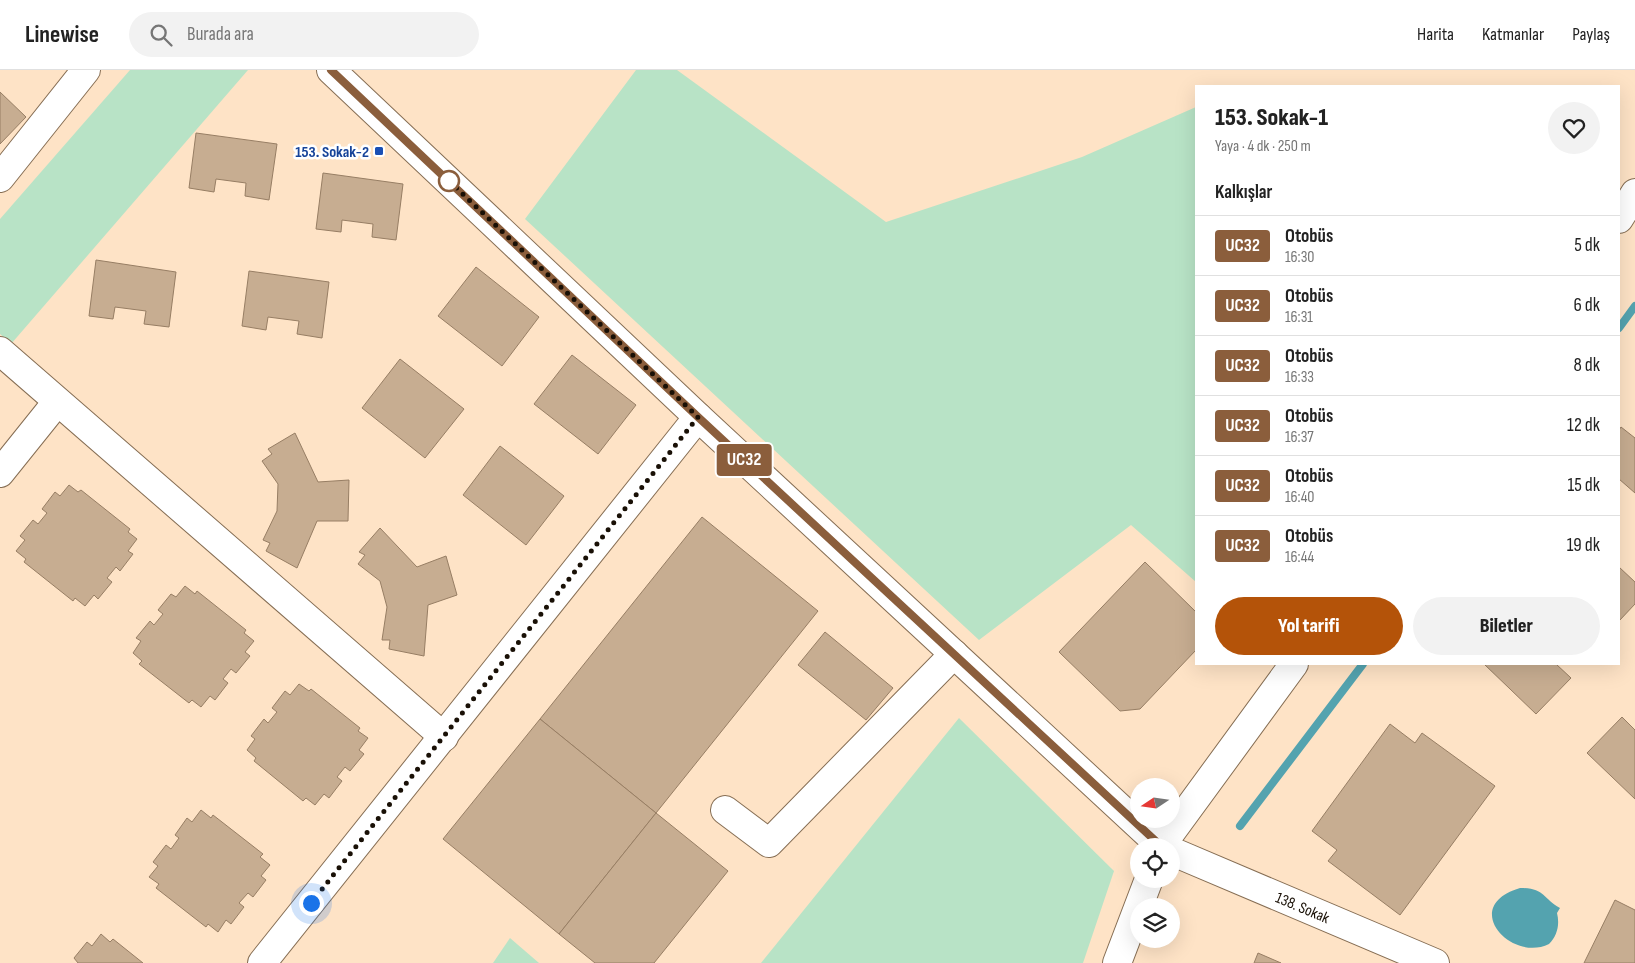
<!DOCTYPE html>
<html lang="tr">
<head>
<meta charset="utf-8">
<style>
  :root { --surface:#fff; --page:#f2f2f2; --text:#222; --muted:#767676; --line:#e0e0e0; --accent:#b45309 }
  body { margin:0; font-family:"Sofia Sans Condensed",sans-serif; background:var(--page); color:var(--text); height:100vh; display:flex; flex-direction:column; font-size:19px; white-space:nowrap }
  * { box-sizing:border-box; margin:0 }
  p { font-size:16px; color:var(--muted) }
  .icon { flex:none; width:28px; height:28px; fill:none; stroke:currentColor; stroke-width:2; stroke-linecap:round; stroke-linejoin:round }
  .map { position:relative; flex:1; overflow:hidden }
  .side { position:absolute; left:1195px; top:15px; width:425px; height:580px; display:flex; flex-direction:column; background:var(--surface); border-radius:0px; box-shadow:0 5px 20px #0002 }
  .side>* { flex:none }
  .badge { padding:0 10px; border-radius:4px; font-size:18px; line-height:32px }
  .needle { width:32px; rotate:257deg }
  .controls { position:absolute; left:1130px; top:708px; display:grid; gap:10px }
  .controls a { display:grid; place-items:center; width:50px; height:50px; border-radius:50%; background:var(--surface); box-shadow:0 5px 20px #0002; font-size:25px }
  .you { position:absolute; width:25px; height:25px; margin:-12px; border:4px solid #fff; border-radius:50%; background:#1a73e8; box-shadow:0 0 0 8px #1a73e833 }
  .map>.badge { position:absolute; translate:-50% -50%; box-shadow:0 0 0 2px #fff }
  h2 { padding:0 20px; font-size:19px; line-height:45px }
  .round { display:grid; place-items:center; flex:none; width:52px; height:52px; border-radius:26px; background:var(--page) }
  .summary { display:flex; align-items:center; justify-content:space-between; height:85px; padding:0 20px }
  h1 { font-size:24px; font-weight:800; line-height:38px }
  .primary-button { display:flex; gap:10px; margin-top:auto; padding:10px 20px }
  .primary-button a { flex:1; height:58px; border-radius:30px; background:var(--accent); color:#fff; font-size:20px; font-weight:800; line-height:58px; text-align:center }
  .primary-button a+a { background:var(--page); color:var(--text) }
  ul { padding:0; list-style:none }
  li { display:flex; align-items:center; gap:15px; height:60px; padding:0 20px; border-top:1px solid var(--line) }
  li div { flex:1 }
  li b { display:block; font-size:19px }
  li em { font-style:normal }
  li .badge { min-width:55px; font-weight:700; text-align:center }
  header { display:flex; align-items:center; gap:30px; box-sizing:border-box; height:70px; padding:0 25px; background:var(--surface); border-bottom:1px solid var(--line) }
  header strong { font-size:24px }
  nav { display:flex; gap:28px; margin-inline-start:auto; font-size:18px }
  .search { width:350px; height:45px; background:var(--page); display:flex; align-items:center; gap:12px; box-sizing:border-box; padding:0 18px; border-radius:28px; color:var(--muted); font-size:19px }
  .map>svg:first-child { display:block }
  .green { fill:#b8e3c6 }
  .water { fill:#54a3af }
  .lines { fill:none; stroke-linecap:round; stroke-linejoin:round }
  .stream { stroke:#54a3af; stroke-width:8 }
  .building { fill:#c7ad91; stroke:#977e64 }
  .minor-casing { stroke:#866e54; stroke-width:30 }
  .minor { stroke:#fff; stroke-width:28 }
  .line-casing { stroke:#fff; stroke-width:11 }
  .line { stroke:#8b5e3c; stroke-width:8 }
  .walk { stroke:#191006; stroke-width:5; stroke-dasharray:0 9 }
  .transit-dot { fill:#1a4fb4; stroke:#fff; stroke-width:2 }
  .stop-dot { fill:#fff; stroke:#8b5e3c; stroke-width:2.5 }
  .labels { text-anchor:middle; stroke-width:5; stroke-linejoin:round; paint-order:stroke }
  .transit-label { font-size:16px; font-weight:bold; fill:#164399; stroke:#fff; text-anchor:end }
  .street-label { font-size:16px; fill:#191006; stroke:#fff }
</style>
</head>
<body>
<header>
<strong>Linewise</strong>
<div class="search"><svg class="icon" aria-label="search" viewBox="0 0 24 24"><circle cx="10" cy="10" r="6"/><path d="M15 15l6 6"/></svg>Burada ara</div>
<nav><a>Harita</a><a>Katmanlar</a><a>Paylaş</a></nav>
</header>
<div class="map">
<svg width="1635" height="893" viewBox="0 0 1635 893">
  <rect width="100%" height="100%" fill="#fee3c6"/>
  <!-- green -->
  <g class="green">
    <polygon points="130,0 248,0 11,274 0,264 0,149"/>
    <polygon points="636,0 677,0 886,152 1082,87 1196,37 1196,512 1131,455 979,570 525,149"/>
    <polygon points="959,648 1114,801 1083,893 761,893"/>
    <polygon points="510,868 539,893 493,893"/>
  </g>
  <!-- water -->
  <path class="water" d="M1520 818C1545 818 1542 828 1560 838L1557 843C1560 855 1557 866 1549 874 1511 893 1459 836 1520 818Z"/>
  <g class="lines">
    <!-- stream -->
    <g class="stream">
      <polyline points="1619,258 1635,236"/>
      <polyline points="1240,756 1363,594"/>
    </g>
  </g>
  <!-- building -->
  <g class="building">
    <polygon points="0,22 26,47 0,74"/>
    <polygon points="196,63 277,74 269,130 245,126 246,113 216,109 214,122 189,118"/>
    <polygon points="323,103 403,114 396,170 372,167 373,154 342,150 341,162 316,159"/>
    <polygon points="96,190 176,202 169,257 144,254 146,241 115,237 113,249 89,246"/>
    <polygon points="476,197 539,247 502,296 438,246"/>
    <polygon points="249,201 329,212 322,268 297,264 299,251 268,247 266,260 242,256"/>
    <polygon points="572,285 636,335 598,384 534,334"/>
    <polygon points="400,289 464,339 425,388 362,338"/>
    <polygon points="1621,357 1635,368 1635,423 1619,409 1619,360"/>
    <polygon points="295,363 318,412 349,410 348,451 317,451 297,498 266,481 270,473 263,470 277,441 278,414 262,391 272,384 268,379"/>
    <polygon points="500,376 564,426 526,475 463,425"/>
    <polygon points="69,415 78,422 81,420 130,459 128,462 137,469 128,481 133,484 120,501 116,497 107,508 112,512 98,529 94,525 85,536 75,528 73,531 24,492 26,489 16,481 25,470 20,466 33,450 38,454 47,443 42,439 55,422 60,426"/>
    <polygon points="702,447 818,541 656,743 540,649"/>
    <polygon points="380,458 417,497 446,486 457,525 428,535 424,586 389,579 390,570 382,570 387,537 380,511 358,494 365,485 359,482"/>
    <polygon points="1145,492 1196,542 1196,580 1140,639 1120,641 1059,582"/>
    <polygon points="1619,497 1635,512 1635,534 1619,551"/>
    <polygon points="185,516 195,524 197,521 246,560 244,563 254,571 245,582 250,586 236,603 231,599 223,609 228,613 215,630 210,626 201,637 192,630 189,633 139,594 142,591 133,583 141,571 136,568 150,551 154,555 163,544 158,540 171,524 176,527"/>
    <polygon points="825,562 893,618 866,650 798,595"/>
    <polygon points="1484,594 1556,594 1571,608 1536,644"/>
    <polygon points="299,614 309,621 311,619 360,658 358,661 368,668 359,680 364,684 350,701 345,697 337,707 342,711 329,728 324,724 315,735 306,728 303,731 254,691 256,688 247,680 255,669 251,666 264,649 268,653 277,642 272,638 285,621 290,625"/>
    <polygon points="1622,647 1635,660 1635,729 1587,683"/>
    <polygon points="540,649 656,743 559,864 443,769"/>
    <polygon points="1390,654 1415,673 1422,663 1495,716 1400,845 1328,791 1337,780 1312,761"/>
    <polygon points="201,740 211,748 213,745 263,784 260,787 270,795 261,806 266,810 253,827 248,823 239,833 244,837 231,854 226,850 218,862 208,854 206,857 156,818 159,814 149,807 158,796 153,792 166,775 171,779 179,768 175,765 187,748 192,752"/>
    <polygon points="656,743 728,801 654,893 595,893 559,864"/>
    <polygon points="1615,830 1635,840 1635,893 1584,893"/>
    <polygon points="101,864 110,872 113,869 143,893 78,893 74,888 87,872 92,876"/>
    <polygon points="1258,883 1281,893 1254,893"/>
  </g>
  <g class="lines">
    <!-- minor casing -->
    <g class="minor-casing">
      <g id="minor">
        <polyline points="331,0 698,347 1161,776"/>
        <polyline points="0,108 86,0"/>
        <polyline points="1619,149 1635,123"/>
        <polyline points="0,281 444,667"/>
        <polyline points="0,403 57,332"/>
        <polyline points="725,740 769,773 954,584"/>
        <polyline points="1161,776 1294,594"/>
        <polyline points="1171,781 1435,893"/>
        <polyline points="262,893 698,347"/>
        <polyline points="1117,893 1149,809"/>
      </g>
    </g>
    <!-- minor -->
    <use href="#minor" class="minor"/>
  </g>
  <g class="lines">
    <!-- line casing -->
    <g class="line-casing">
      <polyline id="line" points="331,0 698,347 1161,776"/>
    </g>
    <!-- line -->
    <use href="#line" class="line"/>
    <!-- walk -->
    <polyline class="walk" points="311,833 698,347 449,111"/>
  </g>
  <!-- markers -->
  <rect class="transit-dot" x="374" y="76" width="10" height="10" rx="2.5"/>
  <circle class="stop-dot" cx="449" cy="111" r="10"/>
  <g class="labels">
    <!-- transit labels -->
    <g class="transit-label">
      <text x="369" y="87">153. Sokak-2</text>
    </g>
    <!-- street labels -->
    <g class="street-label">
      <text transform="translate(1303 837) rotate(23)" y="6">138. Sokak</text>
    </g>
  </g>
</svg>
<div class="controls">
<a><svg class="needle" viewBox="-14 -14 28 28"><path d="M0-13l5 13h-10z" fill="#e53935"/><path d="M0 13l5-13h-10z" fill="#767676"/></svg></a>
<a><svg class="icon" aria-label="locate" viewBox="0 0 24 24"><circle cx="12" cy="12" r="6"/><path d="M12 2v4M12 18v4M2 12h4M18 12h4"/></svg></a>
<a><svg class="icon" aria-label="layers" viewBox="0 0 24 24"><path d="M12 4l9 5-9 5-9-5zM3 14l9 5 9-5"/></svg></a>
</div>
<div class="you" style="left:311px;top:833px"></div>
<b class="badge" style="left:744px;top:390px;background:#8b5e3c;color:#fff">UC32</b>
<section class="side">
<div class="summary"><div><h1>153. Sokak-1</h1><p>Yaya · 4 dk · 250 m</p></div><a class="round"><svg class="icon" aria-label="heart" viewBox="0 0 24 24"><path d="M12 20l-8-8c-3-5 5-10 8-4 3-6 11-1 8 4z"/></svg></a></div>
<h2>Kalkışlar</h2>
<ul>
<li><span class="badge" style="background:#8b5e3c;color:#fff">UC32</span><div><b>Otobüs</b><p>16:30</p></div><em>5 dk</em></li>
<li><span class="badge" style="background:#8b5e3c;color:#fff">UC32</span><div><b>Otobüs</b><p>16:31</p></div><em>6 dk</em></li>
<li><span class="badge" style="background:#8b5e3c;color:#fff">UC32</span><div><b>Otobüs</b><p>16:33</p></div><em>8 dk</em></li>
<li><span class="badge" style="background:#8b5e3c;color:#fff">UC32</span><div><b>Otobüs</b><p>16:37</p></div><em>12 dk</em></li>
<li><span class="badge" style="background:#8b5e3c;color:#fff">UC32</span><div><b>Otobüs</b><p>16:40</p></div><em>15 dk</em></li>
<li><span class="badge" style="background:#8b5e3c;color:#fff">UC32</span><div><b>Otobüs</b><p>16:44</p></div><em>19 dk</em></li>
</ul>
<div class="primary-button"><a>Yol tarifi</a><a>Biletler</a></div>
</section>
</div>
</body>
</html>
